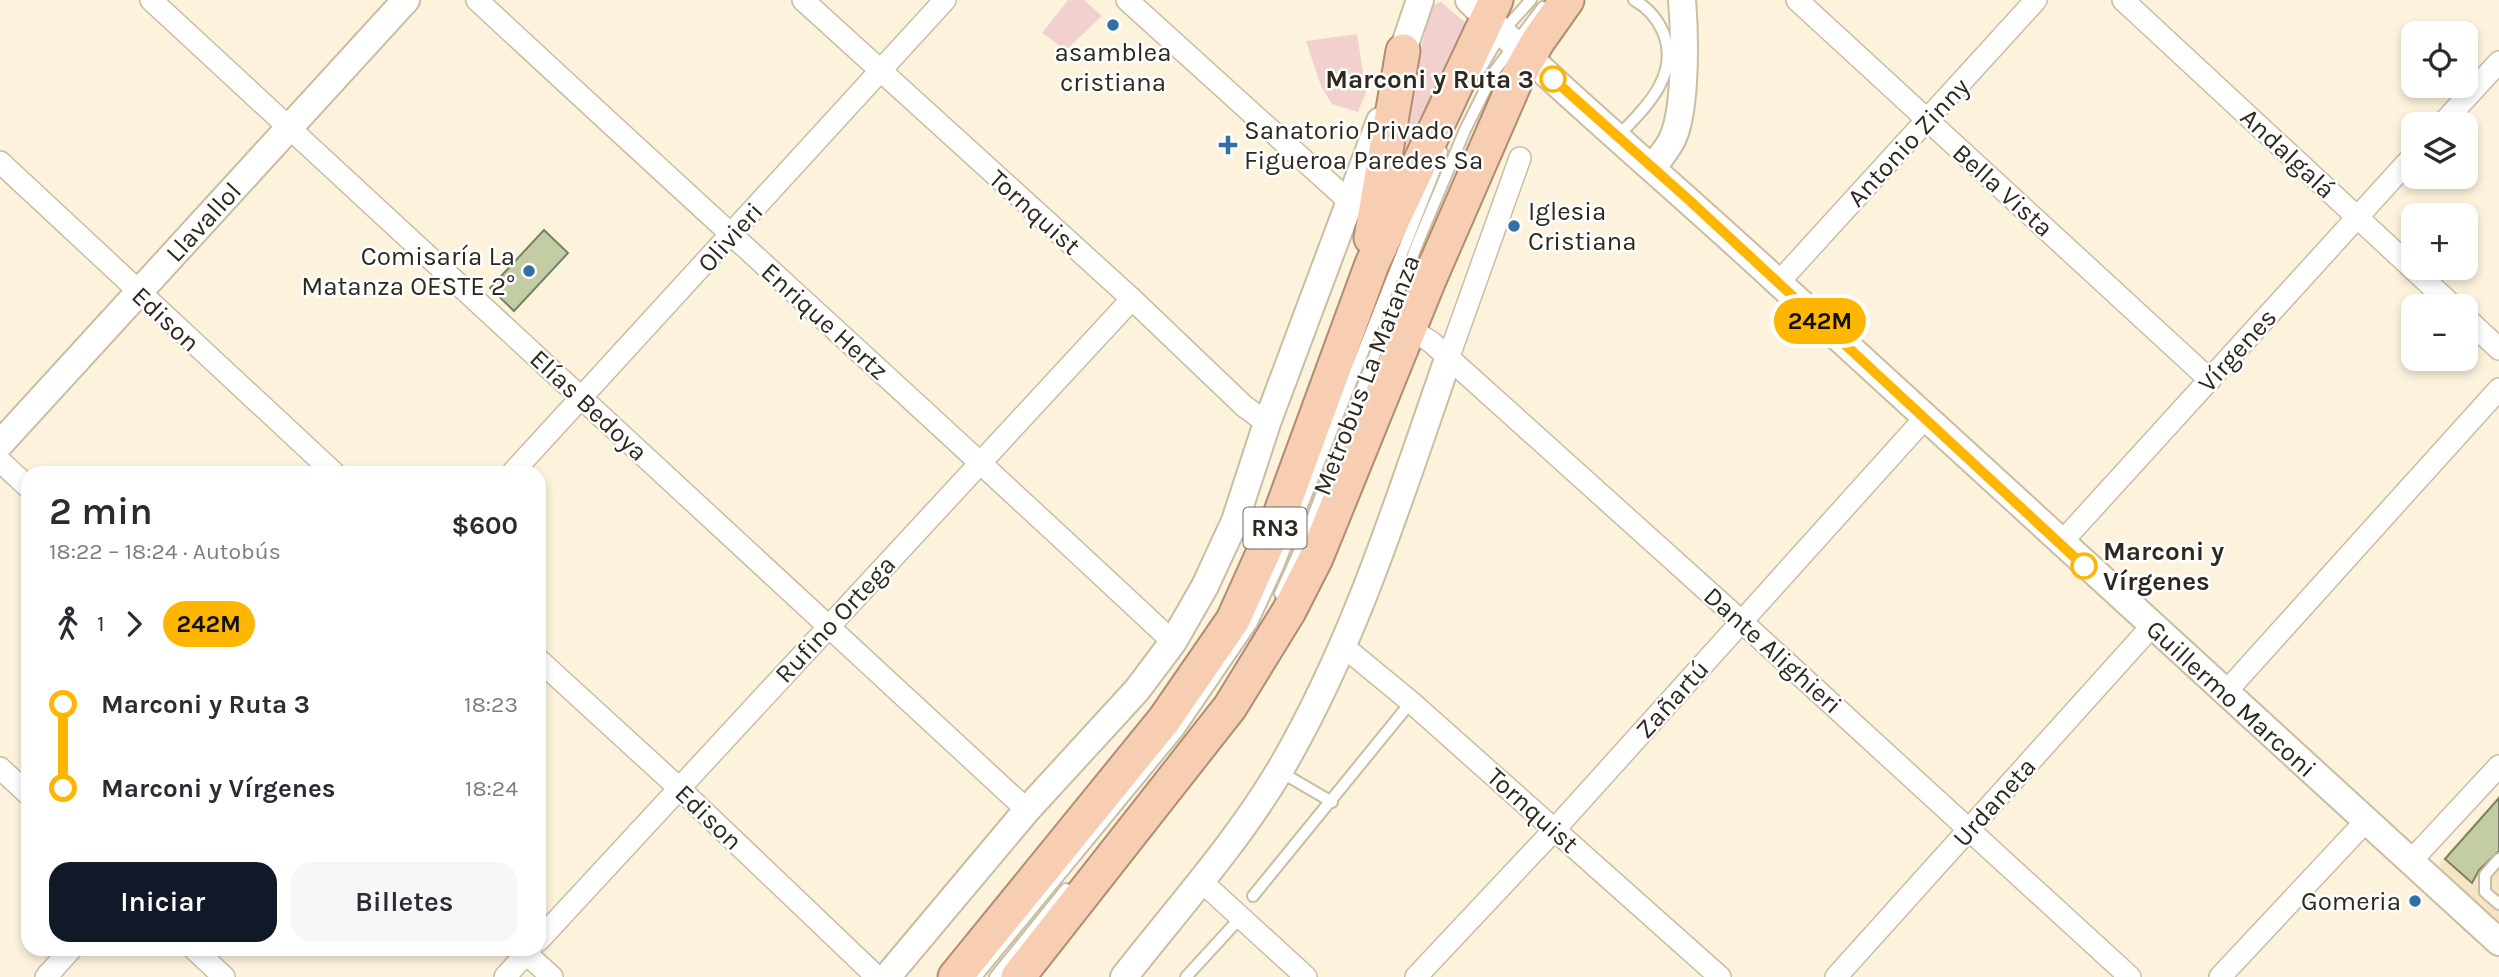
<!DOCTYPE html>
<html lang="es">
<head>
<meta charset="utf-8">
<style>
  :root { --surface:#fff; --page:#f7f7f7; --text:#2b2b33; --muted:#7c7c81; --accent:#111827 }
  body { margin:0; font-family:Karla,sans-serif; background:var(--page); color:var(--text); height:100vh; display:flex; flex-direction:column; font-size:26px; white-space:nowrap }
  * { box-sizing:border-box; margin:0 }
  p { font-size:23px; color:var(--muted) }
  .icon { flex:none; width:38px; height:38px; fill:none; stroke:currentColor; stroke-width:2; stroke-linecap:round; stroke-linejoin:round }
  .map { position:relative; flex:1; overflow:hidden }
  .side { position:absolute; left:21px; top:466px; width:525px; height:490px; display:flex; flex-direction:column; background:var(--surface); border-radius:21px; box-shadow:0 4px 10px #0003 }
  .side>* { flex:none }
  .badge { padding:0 14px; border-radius:23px; font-size:24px; line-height:46px }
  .controls { position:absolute; left:2401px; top:21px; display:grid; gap:14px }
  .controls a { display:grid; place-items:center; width:77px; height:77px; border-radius:14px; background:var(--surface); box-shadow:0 4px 10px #0003; font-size:35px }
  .map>.badge { position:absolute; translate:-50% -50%; box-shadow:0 0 0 4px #fff }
  .legs { display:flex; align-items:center; gap:10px; height:77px; padding:0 28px; font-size:23px }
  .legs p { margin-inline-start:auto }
  .head { display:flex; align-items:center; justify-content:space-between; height:119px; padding:0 28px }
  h1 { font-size:38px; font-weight:600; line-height:52px }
  .primary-button { display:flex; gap:14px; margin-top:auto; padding:14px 28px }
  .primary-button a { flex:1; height:80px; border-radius:21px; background:var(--accent); color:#fff; font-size:28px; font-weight:600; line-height:80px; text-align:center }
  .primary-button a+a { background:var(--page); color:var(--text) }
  ul { padding:0 28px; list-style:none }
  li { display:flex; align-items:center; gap:24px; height:84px; font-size:26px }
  li i { display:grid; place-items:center; width:10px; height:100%; margin:0 9px; background:currentColor }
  li i::after { content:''; width:18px; height:18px; margin:-9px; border:5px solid; border-radius:50%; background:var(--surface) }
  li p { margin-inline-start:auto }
  li:first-child i { background:linear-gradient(#0000 50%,currentColor 0) }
  li:last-child i { background:linear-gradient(currentColor 50%,#0000 0) }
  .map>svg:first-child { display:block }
  .built { fill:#f5e5c2 }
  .green { fill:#f2d0ce }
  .building { fill:#c3cda3; stroke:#798066; stroke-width:2 }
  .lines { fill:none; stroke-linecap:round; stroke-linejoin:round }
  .service-casing { stroke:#c9bda2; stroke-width:14 }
  .minor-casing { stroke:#c9bda2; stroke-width:24 }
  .tertiary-casing { stroke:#c9bda2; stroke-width:30 }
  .trunk-casing { stroke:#b08c71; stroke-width:37 }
  .service { stroke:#fff; stroke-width:10 }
  .minor { stroke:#fff; stroke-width:21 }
  .tertiary { stroke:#fff; stroke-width:26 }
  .trunk { stroke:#f8ceb2; stroke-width:33 }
  .line-1-casing { stroke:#fff; stroke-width:16 }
  .line-1 { stroke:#feb600; stroke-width:10 }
  .poi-dot { fill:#3070a7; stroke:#fff; stroke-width:2.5 }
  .stop-1-dot { fill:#fff; stroke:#feb600; stroke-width:3.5 }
  .labels { text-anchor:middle; stroke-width:5; stroke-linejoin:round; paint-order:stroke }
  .shield { fill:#fff; stroke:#6c6962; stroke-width:2 }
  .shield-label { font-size:24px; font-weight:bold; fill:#2d291e }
  .poi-label { font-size:26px; fill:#2d291e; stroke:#fff; text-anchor:start }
  .stop-label { font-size:26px; font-weight:bold; fill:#2d291e; stroke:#fff; text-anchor:end }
  .street-label { font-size:26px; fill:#2d291e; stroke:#fff }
</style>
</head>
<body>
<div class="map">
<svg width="2499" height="977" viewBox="0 0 2499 977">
  <rect width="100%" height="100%" fill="#fdf3dd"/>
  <!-- built -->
  <polygon class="built" points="2499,795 2499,927 2442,875 2440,862"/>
  <!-- green -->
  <g class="green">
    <polygon points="1068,0 1084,0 1102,16 1066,50 1042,33"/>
    <polygon points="1441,2 1467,24 1390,198 1408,99 1429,17 1434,5"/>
    <polygon points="1357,34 1366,92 1358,112 1332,104 1321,86 1306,41"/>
  </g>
  <!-- building -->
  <g class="building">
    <polygon points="544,230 568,253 514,311 490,288"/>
    <polygon points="2499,798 2499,851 2479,870 2472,883 2445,859"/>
  </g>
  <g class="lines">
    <!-- service casing -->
    <g class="service-casing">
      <g id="service">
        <polyline points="1481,68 1502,32 1531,0"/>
        <path d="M1618 136C1645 108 1681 75 1663 32 1657 18 1647 7 1634 0"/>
        <polyline points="1280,594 1302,545 1418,242 1465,130 1494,72 1543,7"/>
        <polyline points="1279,771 1332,802"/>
        <polyline points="2499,859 2485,875 2485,892 2499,904"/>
        <polyline points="1253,896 1411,702"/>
        <polyline points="976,977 1179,730 1252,623 1277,569 1442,152"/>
        <polyline points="995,977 1066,889"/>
        <polyline points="1186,977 1241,917"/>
      </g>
    </g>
    <!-- minor casing -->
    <g class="minor-casing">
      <g id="minor">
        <polyline points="151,0 1027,810"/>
        <path d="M477 0C708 215 943 426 1173 642"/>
        <polyline points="803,0 1132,299 1244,406 1267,423"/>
        <polyline points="1127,0 1350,202"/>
        <polyline points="1797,0 2210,380"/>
        <polyline points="2123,0 2453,306"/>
        <polyline points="2442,124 2499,62"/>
        <polyline points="0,162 333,472"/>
        <polyline points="1779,282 2036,0"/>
        <polyline points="2466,318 2499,349"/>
        <polyline points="1410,329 1431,342 1741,621 2130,977"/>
        <polyline points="1448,359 1520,158"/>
        <polyline points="0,461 28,487"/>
        <polyline points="513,472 945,0"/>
        <polyline points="2060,544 2413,156"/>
        <polyline points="1343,646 1411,702 1720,977"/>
        <polyline points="539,660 680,789 877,977"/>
        <polyline points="2224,694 2499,389"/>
        <polyline points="0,768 28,794"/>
        <polyline points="2410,862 2499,766"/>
        <polyline points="1201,881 1306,977"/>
        <polyline points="539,940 1132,299"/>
        <polyline points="193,948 224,977"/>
        <polyline points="520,948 552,977"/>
        <polyline points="46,977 72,948"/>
        <polyline points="505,977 531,948"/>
        <polyline points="1416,977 1555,829 1925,418"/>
        <polyline points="1836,977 2151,627"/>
        <polyline points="2220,977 2365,822"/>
      </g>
    </g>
    <!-- tertiary casing -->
    <g class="tertiary-casing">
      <g id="tertiary">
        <path id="s1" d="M1469 0C1569 99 1677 188 1780 284 2019 504 2258 724 2499 942"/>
        <polyline points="1397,68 1420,0"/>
        <path d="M1653 167C1660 157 1670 147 1674 135 1686 105 1685 33 1682 0"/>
        <path id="s2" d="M0 444 406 0"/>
        <polyline points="887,977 1027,810 1137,690 1173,642 1205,586 1235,521 1267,423 1380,121"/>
        <path d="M1124 977C1177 909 1236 844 1280 770 1355 642 1399 499 1448 359"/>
      </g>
    </g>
    <!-- trunk casing -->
    <g class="trunk-casing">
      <g id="trunk">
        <polyline points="1371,238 1403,51"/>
        <polyline points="955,977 1164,720 1233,620 1278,520 1372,264 1496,0"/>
        <polyline points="1018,977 1230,707 1289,611 1316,558 1429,280 1516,80 1538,41 1567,0"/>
      </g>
    </g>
    <!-- service -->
    <use href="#service" class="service"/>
    <!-- minor -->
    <use href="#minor" class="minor"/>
    <!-- tertiary -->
    <use href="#tertiary" class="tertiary"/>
    <!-- trunk -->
    <use href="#trunk" class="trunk"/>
  </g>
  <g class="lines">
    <!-- line-1 casing -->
    <g class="line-1-casing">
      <polyline id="line-1" points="1553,79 1689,200 2084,566"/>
    </g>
    <!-- line-1 -->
    <use href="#line-1" class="line-1"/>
  </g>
  <!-- markers -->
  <g class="poi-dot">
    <circle cx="1113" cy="25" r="7"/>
    <path d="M1224.5 134.5h7v7h7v7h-7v7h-7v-7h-7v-7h7z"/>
    <circle cx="1514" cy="226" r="7"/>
    <circle cx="529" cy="271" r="7"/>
    <circle cx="2415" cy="901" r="7"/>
  </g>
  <g class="stop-1-dot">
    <circle cx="1553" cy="79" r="12"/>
    <circle cx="2084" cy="566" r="12"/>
  </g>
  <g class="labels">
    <!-- shield labels -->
    <rect class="shield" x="1243.5" y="507.5" width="63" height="41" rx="5"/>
    <g class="shield-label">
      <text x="1275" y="536">RN3</text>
    </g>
    <!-- poi labels -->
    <g class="poi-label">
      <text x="1113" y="61" text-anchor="middle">asamblea<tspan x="1113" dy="30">cristiana</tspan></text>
      <text x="1244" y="139">Sanatorio Privado<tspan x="1244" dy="30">Figueroa Paredes Sa</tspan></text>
      <text x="1528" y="220">Iglesia<tspan x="1528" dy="30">Cristiana</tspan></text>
      <text x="515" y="265" text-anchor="end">Comisaría La<tspan x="515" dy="30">Matanza OESTE 2°</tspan></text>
      <text x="2401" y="910" text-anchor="end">Gomeria</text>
    </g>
    <!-- stop labels -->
    <g class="stop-label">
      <text x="1534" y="88">Marconi y Ruta 3</text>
      <text x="2103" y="560" text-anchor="start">Marconi y<tspan x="2103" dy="30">Vírgenes</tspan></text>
    </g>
    <!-- street labels -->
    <g class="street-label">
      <text transform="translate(1908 142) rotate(-47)" y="9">Antonio Zinny</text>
      <text transform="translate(2288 153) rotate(43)" y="9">Andalgalá</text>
      <text transform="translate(2003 190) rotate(42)" y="9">Bella Vista</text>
      <text transform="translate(1035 212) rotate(42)" y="9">Tornquist</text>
      <text dy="9" stroke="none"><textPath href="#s2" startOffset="301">Llavallol</textPath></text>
      <text transform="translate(730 237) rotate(-48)" y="9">Olivieri</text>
      <text transform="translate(166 319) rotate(43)" y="9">Edison</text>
      <text transform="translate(825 321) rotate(42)" y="9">Enrique Hertz</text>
      <text transform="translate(2237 350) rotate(-48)" y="9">Vírgenes</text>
      <text transform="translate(1366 375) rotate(-69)" y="9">Metrobus La Matanza</text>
      <text transform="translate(589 405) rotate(43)" y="9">Elías Bedoya</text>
      <text transform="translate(835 619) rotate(-47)" y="9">Rufino Ortega</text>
      <text transform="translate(1773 650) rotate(42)" y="9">Dante Alighieri</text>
      <text transform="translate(1672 699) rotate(-48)" y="9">Zañartú</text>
      <text dy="9" stroke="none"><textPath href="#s1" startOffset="1034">Guillermo Marconi</textPath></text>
      <text transform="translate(1994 802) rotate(-48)" y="9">Urdaneta</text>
      <text transform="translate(1533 810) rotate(42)" y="9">Tornquist</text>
      <text transform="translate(709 817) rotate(44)" y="9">Edison</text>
    </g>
  </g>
</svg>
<div class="controls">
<a><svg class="icon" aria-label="locate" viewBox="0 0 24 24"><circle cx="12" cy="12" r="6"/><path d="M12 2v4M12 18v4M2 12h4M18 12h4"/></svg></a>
<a><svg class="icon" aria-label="layers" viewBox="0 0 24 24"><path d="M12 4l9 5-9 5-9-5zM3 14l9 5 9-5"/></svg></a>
<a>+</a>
<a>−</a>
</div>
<b class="badge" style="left:1820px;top:321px;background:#feb600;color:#111">242M</b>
<section class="side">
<div class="head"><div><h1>2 min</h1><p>18:22 – 18:24 · Autobús</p></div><b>$600</b></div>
<div class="legs"><svg class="icon" aria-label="walk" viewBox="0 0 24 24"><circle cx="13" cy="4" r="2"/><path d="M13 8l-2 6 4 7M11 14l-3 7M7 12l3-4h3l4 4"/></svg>1<svg class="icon" aria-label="forward" viewBox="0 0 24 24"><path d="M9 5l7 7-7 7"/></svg><b class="badge" style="background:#feb600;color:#111">242M</b></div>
<ul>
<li><i style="color:#feb600"></i><b>Marconi y Ruta 3</b><p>18:23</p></li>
<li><i style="color:#feb600"></i><b>Marconi y Vírgenes</b><p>18:24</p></li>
</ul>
<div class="primary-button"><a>Iniciar</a><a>Billetes</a></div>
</section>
</div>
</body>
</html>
